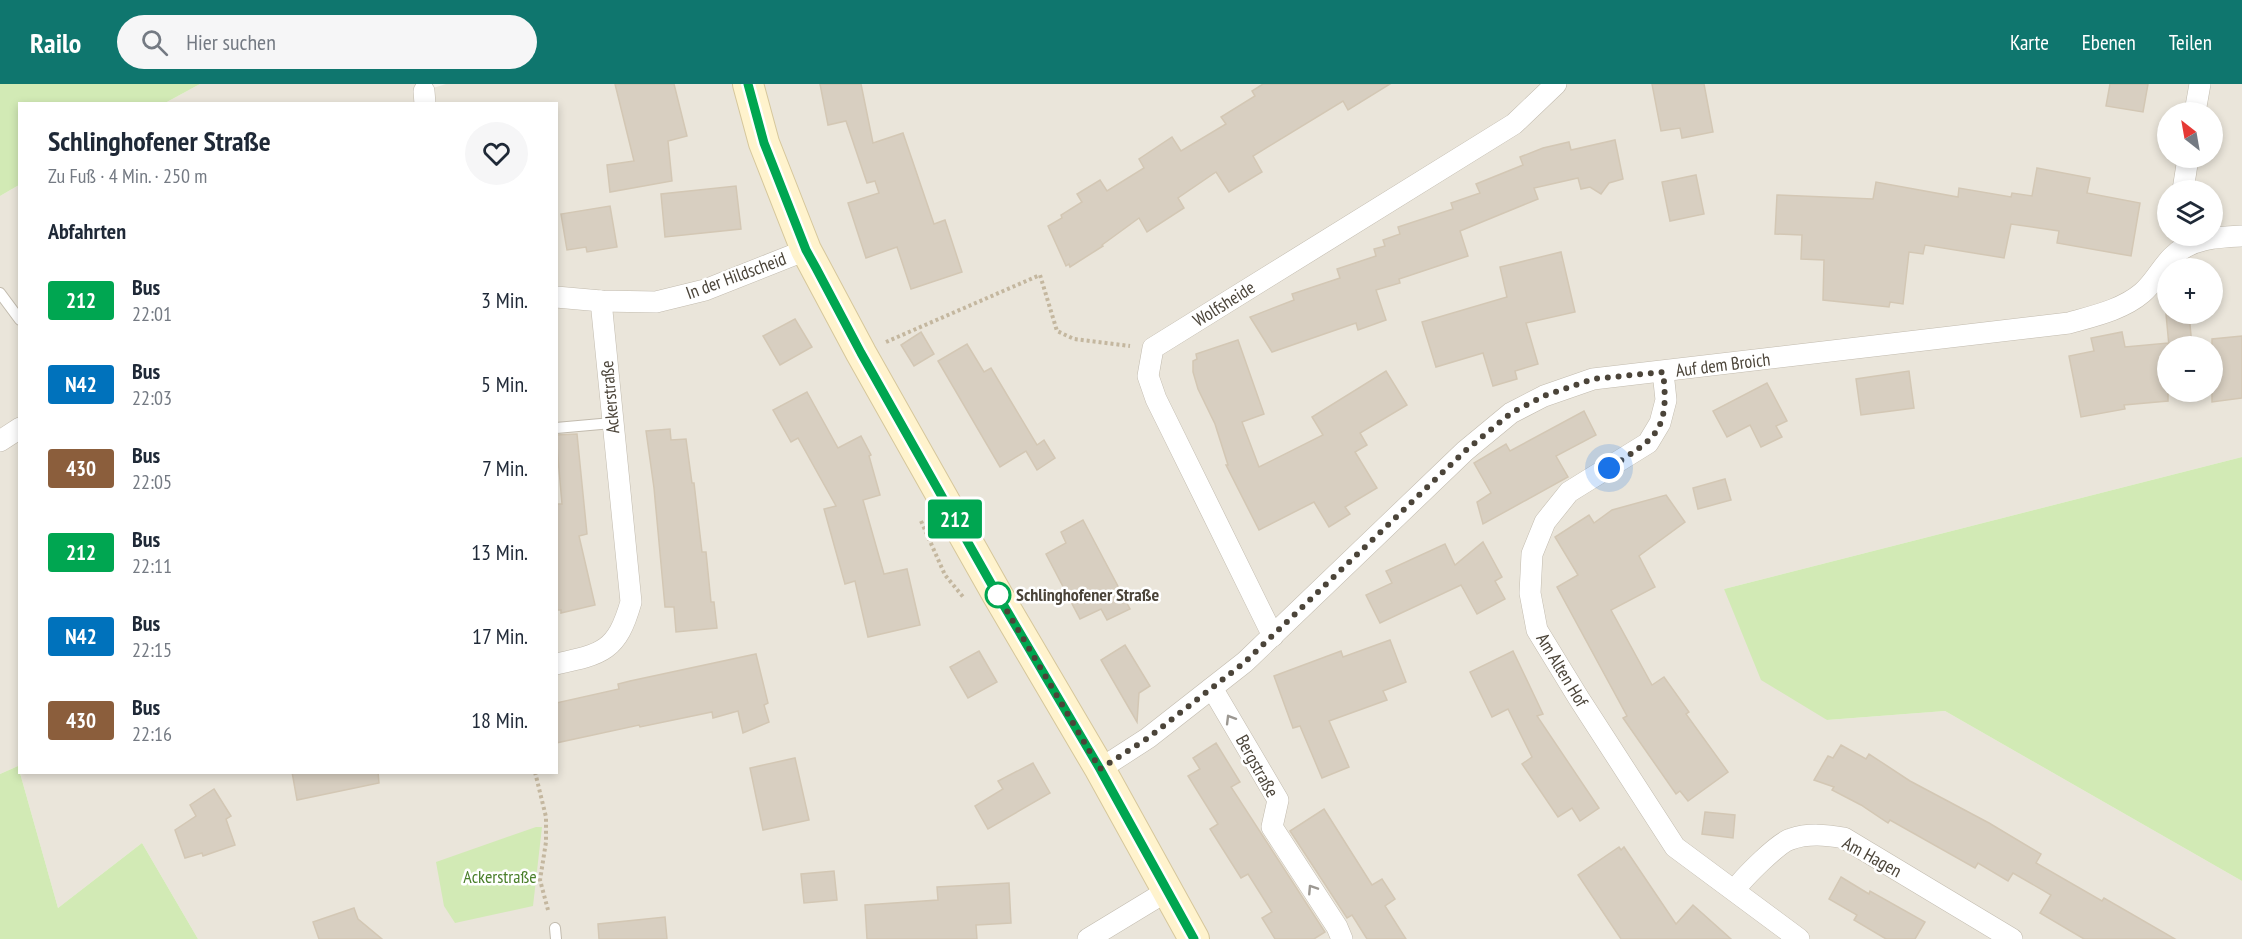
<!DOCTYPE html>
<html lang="de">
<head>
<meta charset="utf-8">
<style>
  :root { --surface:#fff; --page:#f6f6f7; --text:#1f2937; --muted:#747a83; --accent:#0f766e }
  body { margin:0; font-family:"PT Sans Narrow",sans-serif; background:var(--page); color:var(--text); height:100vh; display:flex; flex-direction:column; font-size:22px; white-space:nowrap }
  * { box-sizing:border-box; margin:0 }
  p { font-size:20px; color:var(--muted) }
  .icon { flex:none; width:33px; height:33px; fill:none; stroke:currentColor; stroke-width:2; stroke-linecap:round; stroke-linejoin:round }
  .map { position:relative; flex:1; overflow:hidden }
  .side { position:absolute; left:18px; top:18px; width:540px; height:672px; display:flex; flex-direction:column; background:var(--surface); border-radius:0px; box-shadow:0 3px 9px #0003 }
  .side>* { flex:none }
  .badge { padding:0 12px; border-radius:4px; font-size:21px; line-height:39px }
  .needle { width:39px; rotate:329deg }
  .tools { position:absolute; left:2157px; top:18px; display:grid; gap:12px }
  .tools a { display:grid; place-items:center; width:66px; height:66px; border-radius:50%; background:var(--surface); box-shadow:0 3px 9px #0003; font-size:30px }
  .you { position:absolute; width:30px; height:30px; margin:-15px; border:4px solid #fff; border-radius:50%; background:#1a73e8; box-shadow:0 0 0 9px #1a73e833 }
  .map>.badge { position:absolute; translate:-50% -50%; box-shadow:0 0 0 3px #fff }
  h2 { padding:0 30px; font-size:22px; line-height:54px }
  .round { display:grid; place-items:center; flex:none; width:63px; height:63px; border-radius:32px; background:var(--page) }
  .head { display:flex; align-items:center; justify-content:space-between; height:102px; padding:0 30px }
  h1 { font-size:28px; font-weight:800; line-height:45px }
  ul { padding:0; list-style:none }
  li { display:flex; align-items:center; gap:18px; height:84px; padding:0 30px }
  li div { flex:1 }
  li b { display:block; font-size:22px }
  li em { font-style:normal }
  li .badge { min-width:66px; font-weight:700; text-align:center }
  header { display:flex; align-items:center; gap:36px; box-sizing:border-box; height:84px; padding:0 30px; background:var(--accent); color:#fff }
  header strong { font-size:28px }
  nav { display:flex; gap:33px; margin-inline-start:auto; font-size:21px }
  .search { width:420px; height:54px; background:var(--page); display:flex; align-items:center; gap:15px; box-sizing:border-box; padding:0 21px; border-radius:33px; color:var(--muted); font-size:22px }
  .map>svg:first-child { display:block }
  .residential { fill:#eae5da; fill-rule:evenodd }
  .green { fill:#d2eab5 }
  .building { fill:#d8cfc1; stroke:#d3c7b4; stroke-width:1.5 }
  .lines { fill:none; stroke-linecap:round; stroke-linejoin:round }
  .lane-casing { stroke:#c2bbae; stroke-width:12 }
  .street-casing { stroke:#c2bbae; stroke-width:22 }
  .secondary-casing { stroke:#d6c79b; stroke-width:32 }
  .path { stroke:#c4b79f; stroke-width:4; stroke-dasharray:3 3; stroke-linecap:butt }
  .lane { stroke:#fff; stroke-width:10 }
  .street { stroke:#fff; stroke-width:21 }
  .secondary { stroke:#fff3cd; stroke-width:30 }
  .oneway { stroke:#9c9892 }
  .line-casing { stroke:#fff; stroke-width:14 }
  .line { stroke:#00a651; stroke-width:9 }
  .walk { stroke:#4b4439; stroke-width:6; stroke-dasharray:0 10.8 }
  .stop-dot { fill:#fff; stroke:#00a651; stroke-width:3 }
  .labels { text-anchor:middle; stroke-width:5; stroke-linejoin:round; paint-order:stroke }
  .street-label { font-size:18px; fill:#4b4439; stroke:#fff }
  .stop-label { font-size:18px; font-weight:bold; fill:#4b4439; stroke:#fff; text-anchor:start }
  .park-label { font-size:18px; fill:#4a7f2a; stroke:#fff }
</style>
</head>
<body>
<header>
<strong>Railo</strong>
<div class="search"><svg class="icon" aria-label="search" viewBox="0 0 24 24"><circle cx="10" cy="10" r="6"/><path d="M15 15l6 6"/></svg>Hier suchen</div>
<nav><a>Karte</a><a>Ebenen</a><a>Teilen</a></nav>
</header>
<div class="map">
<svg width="2242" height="855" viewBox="0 0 2242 855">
  <rect width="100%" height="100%" fill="#f6f3ec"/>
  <!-- residential -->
  <g class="residential">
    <path d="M200 0H417V9L446 0H2242V373L1724 505 1827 636 1945 627 2242 797V855H198L142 759 58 824 20 689 556 688V20L165 19ZM2168 28H2212V74H2168ZM2168 106H2212V152H2168ZM2168 184H2212V230H2168ZM2168 262H2212V308H2168Z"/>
    <polygon points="19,101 20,687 18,682 0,690 0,112"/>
  </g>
  <!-- green -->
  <g class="green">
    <polygon points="0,0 200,0 165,19 20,20 19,101 0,112"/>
    <polygon points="2242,373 2242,797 1945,627 1827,636 1761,596 1724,505"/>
    <polygon points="18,682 58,824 142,759 198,855 0,855 0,690"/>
    <polygon points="536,743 542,743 533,822 455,839 444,822 436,778"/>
  </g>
  <!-- building -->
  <g class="building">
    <polygon points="615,0 674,0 687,52 668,57 672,97 610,108 607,81 634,77"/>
    <polygon points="820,0 861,0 873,59 903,49 934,140 945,136 962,188 911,205 897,163 866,174 848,119 879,109 875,97 867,99 846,37 828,41"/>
    <polygon points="1263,0 1390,0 1348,26 1343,17 1253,72 1262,88 1229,108 1216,88 1178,114 1184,124 1147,148 1139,134 1102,161 1103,162 1070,183 1069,180 1066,182 1048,142 1062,134 1061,131 1082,118 1077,110 1100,96 1107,107 1144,84 1139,75 1172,53 1181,67 1226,40 1221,33 1255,12 1252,7"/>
    <polygon points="1652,0 1704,0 1713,48 1682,54 1680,44 1661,47"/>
    <polygon points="2110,0 2148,0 2143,28 2106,22"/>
    <polygon points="1615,56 1623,95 1609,99 1601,110 1590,103 1581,105 1578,94 1534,104 1538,115 1460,147 1468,172 1399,195 1400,199 1376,206 1386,236 1358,246 1356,239 1272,268 1250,233 1294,216 1292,210 1340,194 1337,185 1376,172 1374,165 1385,162 1383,156 1400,150 1398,143 1453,125 1451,119 1480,109 1476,100 1523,81 1520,73 1543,64 1569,58 1571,66"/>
    <polygon points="2037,84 2090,94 2087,109 2140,119 2131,172 2057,159 2059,147 2011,140 2004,174 1925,161 1923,170 1909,168 1903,220 1890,218 1889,223 1823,216 1824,176 1801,175 1802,151 1775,150 1777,111 1873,115 1876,98 1958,113 1959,104 2011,113 2012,109 2032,112"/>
    <polygon points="1696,91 1704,130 1670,137 1662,98"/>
    <polygon points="736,102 741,145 665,153 661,110"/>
    <polygon points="610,122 617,163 587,168 586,163 567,166 561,130"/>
    <polygon points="1561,168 1575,228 1526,239 1538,280 1515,287 1517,295 1493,302 1483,269 1436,283 1422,238 1507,213 1500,183"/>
    <polygon points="2166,230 2189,230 2192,262 2169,262"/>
    <polygon points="795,235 812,263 780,281 763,252"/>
    <polygon points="921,248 934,270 914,282 901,261"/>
    <polygon points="2122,248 2125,263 2168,259 2168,317 2124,321 2125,325 2081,333 2069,272 2094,267 2091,254"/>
    <polygon points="2242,252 2242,314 2212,318 2212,255"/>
    <polygon points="1238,256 1264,330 1242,338 1259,383 1323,351 1312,333 1386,287 1407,321 1360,349 1367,361 1355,368 1377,404 1345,423 1350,430 1329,443 1314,418 1259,446 1226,381 1228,381 1215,340 1198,305 1193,288 1193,277 1197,275 1196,270"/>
    <polygon points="967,260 984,288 991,284 1037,361 1044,356 1055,374 1037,386 1026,367 1000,383 938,277"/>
    <polygon points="1909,287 1914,324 1861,331 1856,295"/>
    <polygon points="1767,299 1787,337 1776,342 1782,353 1761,363 1750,341 1727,353 1713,327"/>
    <polygon points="807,308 838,364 861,352 871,371 869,372 880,411 863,416 884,490 907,485 920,541 868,553 855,497 845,500 824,425 836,422 798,354 791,358 773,326"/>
    <polygon points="1584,327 1596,351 1556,372 1568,393 1483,440 1477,418 1491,409 1474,379 1506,360 1510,367"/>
    <polygon points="670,345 671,356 686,355 692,399 694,399 702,468 706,468 711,518 714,518 717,544 676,548 674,523 665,523 654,404 646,347"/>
    <polygon points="577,350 587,450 579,452 595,521 561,529 561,526 556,526 556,420 562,420 556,351"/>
    <polygon points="1725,395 1731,416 1698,425 1693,404"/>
    <polygon points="1666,411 1685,438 1639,472 1655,503 1611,526 1652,601 1664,593 1689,628 1686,630 1728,688 1688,717 1680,707 1676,710 1623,634 1627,632 1557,503 1578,491 1555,453 1589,431 1594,439 1612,426"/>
    <polygon points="1083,436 1130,525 1107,536 1101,525 1080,535 1046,470 1066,459 1061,448"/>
    <polygon points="1483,458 1502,493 1495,497 1505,515 1477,530 1461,501 1380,539 1366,511 1392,499 1386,487 1445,460 1455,481"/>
    <polygon points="1390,556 1406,598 1383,607 1387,616 1329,637 1349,683 1322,694 1300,642 1293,644 1274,592 1341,567 1343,573"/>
    <polygon points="1125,561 1150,602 1139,609 1137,638 1101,576"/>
    <polygon points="979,567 997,598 968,614 950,583"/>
    <polygon points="1513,567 1543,630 1537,632 1599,724 1580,737 1572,724 1558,733 1522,680 1532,673 1508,625 1492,633 1470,588"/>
    <polygon points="756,570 768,619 764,621 769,638 743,649 738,627 713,634 712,628 640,643 639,641 556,659 556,619 619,605 618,600 630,597"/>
    <polygon points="1216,659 1240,698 1231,703 1325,848 1314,855 1275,855 1262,834 1272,828 1248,790 1241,794 1210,745 1218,740 1188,692 1200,685 1193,674"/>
    <polygon points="1841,661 1866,675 1869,670 1910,697 1989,739 2041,770 2036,779 2102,817 2104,814 2175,855 2084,855 2040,829 2051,811 2013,789 2008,797 1978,779 1975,784 1890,736 1888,739 1861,721 1832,706 1834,703 1814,696 1828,672 1833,674"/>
    <polygon points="795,674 809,736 763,746 750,684"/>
    <polygon points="1033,679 1050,709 988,745 975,722 1003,705 998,697"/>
    <polygon points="292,688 378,688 379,699 297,716"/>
    <polygon points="214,705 231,732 226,735 235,761 203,772 202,769 185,774 175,746 196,732 190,721"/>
    <polygon points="1324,725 1372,801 1382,795 1395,815 1385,822 1406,855 1367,855 1352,831 1347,834 1290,747"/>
    <polygon points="1705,728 1735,731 1733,754 1702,750"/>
    <polygon points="1619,763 1621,766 1624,763 1676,840 1693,821 1731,855 1621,855 1578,791"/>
    <polygon points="834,787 837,816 804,819 801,790"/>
    <polygon points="1841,793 1869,810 1870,807 1925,838 1915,855 1886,855 1854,836 1857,831 1829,815"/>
    <polygon points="1009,799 1011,839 976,841 977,855 867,855 865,821 938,816 937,803"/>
    <polygon points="354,824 358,835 382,855 319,855 313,838"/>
    <polygon points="665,833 667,855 599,855 598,840"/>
  </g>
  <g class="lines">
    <!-- lane casing -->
    <g class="lane-casing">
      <g id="lane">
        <polyline points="0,209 20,236"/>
        <polyline points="556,344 612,339"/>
        <polyline points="555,844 556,855"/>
      </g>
    </g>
    <!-- street casing -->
    <g class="street-casing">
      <g id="street">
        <polyline points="424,7 425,20"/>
        <polyline points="2195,28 2200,0"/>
        <polyline points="2183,106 2188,74"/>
        <polyline points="556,213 601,217 656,218 705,206 806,166"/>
        <polyline points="1663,288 1666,316 1660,339 1648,359 1569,408 1545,438 1532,470 1530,509 1537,546 1578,613 1675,763 1799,855"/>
        <polyline points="0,357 20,344"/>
        <polyline points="1273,552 1156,315 1148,292 1153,264 1514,40 1556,0"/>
        <path d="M556 580C603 570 617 567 631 518L601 217"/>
        <polyline points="1212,604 1278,716 1272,743 1337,843 1342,855"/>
        <path d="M1100 685 1148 654 1245 578 1465 367 1511 329 1544 312 1593 295 2069 239C2093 232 2122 226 2142 209 2154 199 2161 184 2172 173 2191 154 2218 153 2242 152"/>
        <path d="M1735 806C1743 794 1779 758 1791 755 1809 749 1826 751 1844 754L2012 855"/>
        <polyline points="1088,855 1167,807"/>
      </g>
    </g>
    <!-- secondary casing -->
    <g class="secondary-casing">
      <polyline id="secondary" points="748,0 764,59 806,166 861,269 997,510 1100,685 1194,855"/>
    </g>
    <!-- path -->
    <g class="path">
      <polyline points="886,258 1040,191 1057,247 1074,255 1130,262"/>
      <polyline points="921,437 945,491 964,514"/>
      <polyline points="535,688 546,733 546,758 540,796 548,826"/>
    </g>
    <!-- lane -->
    <use href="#lane" class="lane"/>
    <!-- street -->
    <use href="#street" class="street"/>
    <!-- secondary -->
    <use href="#secondary" class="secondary"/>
  </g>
  <!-- one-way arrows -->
  <defs><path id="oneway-chevron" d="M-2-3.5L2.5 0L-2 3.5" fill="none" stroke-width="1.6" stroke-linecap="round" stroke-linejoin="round" transform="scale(1.5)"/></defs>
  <g class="oneway">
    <use href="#oneway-chevron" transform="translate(1230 635) rotate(-121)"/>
    <use href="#oneway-chevron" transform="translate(1312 805) rotate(-123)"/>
  </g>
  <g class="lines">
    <!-- line casing -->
    <g class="line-casing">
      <polyline id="line" points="748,0 764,59 806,166 816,184 861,269 997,510 1100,685 1194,855"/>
    </g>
    <!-- line -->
    <use href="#line" class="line"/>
    <!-- walk -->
    <path class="walk" d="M998 511 997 510 1100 685 1148 654 1245 578 1465 367 1511 329 1544 312 1593 295 1663 288C1670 348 1656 354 1609 384"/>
  </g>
  <!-- markers -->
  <circle class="stop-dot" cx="998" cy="511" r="12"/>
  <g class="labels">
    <!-- street labels -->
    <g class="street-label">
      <text transform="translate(736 192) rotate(-20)" y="6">In der Hildscheid</text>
      <text transform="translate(1224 220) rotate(-32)" y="6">Wolfsheide</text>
      <text transform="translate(1723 281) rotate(-7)" y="6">Auf dem Broich</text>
      <text transform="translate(610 313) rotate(-95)" y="6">Ackerstraße</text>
      <text transform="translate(1562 586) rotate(59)" y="6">Am Alten Hof</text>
      <text transform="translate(1257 682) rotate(61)" y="6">Bergstraße</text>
      <text transform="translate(1872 773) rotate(29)" y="6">Am Hagen</text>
    </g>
    <!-- stop labels -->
    <g class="stop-label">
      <text x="1016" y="517">Schlinghofener Straße</text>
    </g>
    <!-- park labels -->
    <g class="park-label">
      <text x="500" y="799">Ackerstraße</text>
    </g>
  </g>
</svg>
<div class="tools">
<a><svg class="needle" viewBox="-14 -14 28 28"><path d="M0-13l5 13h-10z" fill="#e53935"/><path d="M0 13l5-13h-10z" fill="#747a83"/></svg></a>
<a><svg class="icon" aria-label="layers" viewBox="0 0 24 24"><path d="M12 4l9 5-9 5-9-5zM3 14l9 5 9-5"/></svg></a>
<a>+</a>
<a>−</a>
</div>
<div class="you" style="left:1609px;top:384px"></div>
<b class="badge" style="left:955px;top:435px;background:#00a651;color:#fff">212</b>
<section class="side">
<div class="head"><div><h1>Schlinghofener Straße</h1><p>Zu Fuß · 4 Min. · 250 m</p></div><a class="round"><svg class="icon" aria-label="heart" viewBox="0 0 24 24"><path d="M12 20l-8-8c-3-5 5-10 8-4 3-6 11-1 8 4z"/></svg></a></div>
<h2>Abfahrten</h2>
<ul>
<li><span class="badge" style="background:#00a651;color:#fff">212</span><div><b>Bus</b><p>22:01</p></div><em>3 Min.</em></li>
<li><span class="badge" style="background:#0072bc;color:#fff">N42</span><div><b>Bus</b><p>22:03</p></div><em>5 Min.</em></li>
<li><span class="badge" style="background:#8b5e3c;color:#fff">430</span><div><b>Bus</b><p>22:05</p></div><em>7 Min.</em></li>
<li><span class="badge" style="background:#00a651;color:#fff">212</span><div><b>Bus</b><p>22:11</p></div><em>13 Min.</em></li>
<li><span class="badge" style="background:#0072bc;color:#fff">N42</span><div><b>Bus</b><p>22:15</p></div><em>17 Min.</em></li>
<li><span class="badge" style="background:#8b5e3c;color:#fff">430</span><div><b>Bus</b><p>22:16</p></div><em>18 Min.</em></li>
</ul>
</section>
</div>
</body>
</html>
